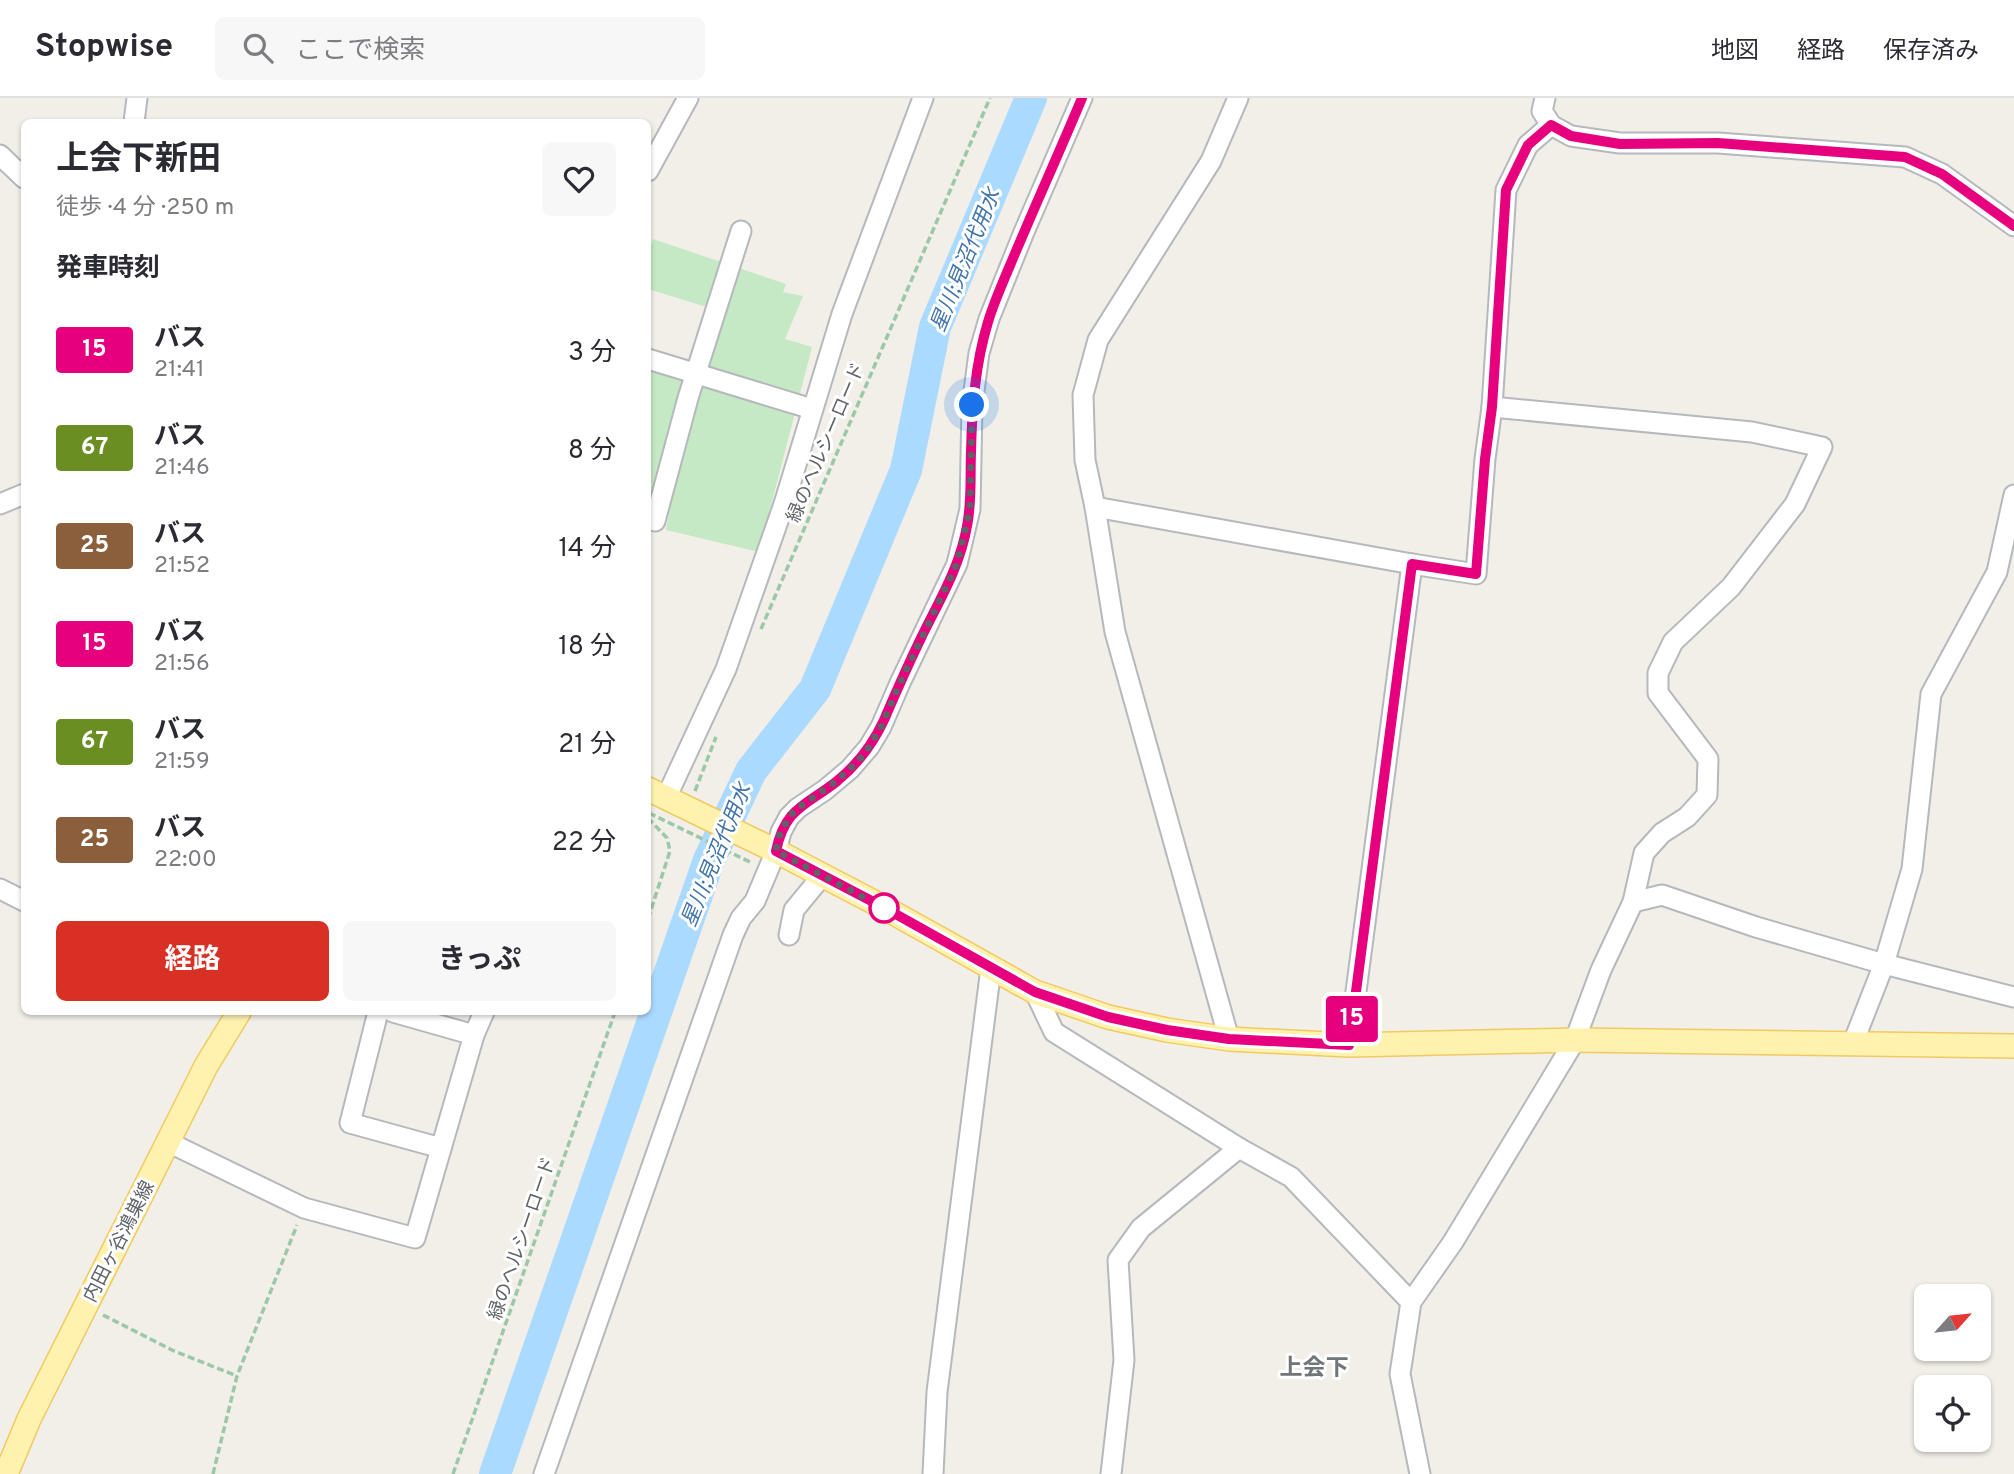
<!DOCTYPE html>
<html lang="ja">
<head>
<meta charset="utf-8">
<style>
  :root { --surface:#fff; --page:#f7f7f7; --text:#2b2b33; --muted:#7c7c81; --line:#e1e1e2; --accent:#d93025 }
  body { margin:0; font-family:Overpass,"Noto Sans JP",sans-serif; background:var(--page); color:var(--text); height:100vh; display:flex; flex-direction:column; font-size:26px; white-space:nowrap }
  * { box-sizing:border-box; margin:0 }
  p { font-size:23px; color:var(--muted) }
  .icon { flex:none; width:38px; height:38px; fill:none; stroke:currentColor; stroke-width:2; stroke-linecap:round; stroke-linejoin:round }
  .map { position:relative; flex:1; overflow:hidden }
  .side { position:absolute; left:21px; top:21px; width:630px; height:896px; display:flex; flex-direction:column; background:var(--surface); border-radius:10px; box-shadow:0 2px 5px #0004 }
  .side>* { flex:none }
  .badge { padding:0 14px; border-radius:5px; font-size:24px; line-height:46px }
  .needle { width:46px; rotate:63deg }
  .buttons { position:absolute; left:1914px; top:1186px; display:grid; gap:14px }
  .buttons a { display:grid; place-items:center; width:77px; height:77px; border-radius:10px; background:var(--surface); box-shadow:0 2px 5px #0004; font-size:35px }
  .you { position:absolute; width:35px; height:35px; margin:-18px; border:5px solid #fff; border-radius:50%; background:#1a73e8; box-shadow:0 0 0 10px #1a73e833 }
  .map>.badge { position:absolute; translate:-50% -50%; box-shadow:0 0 0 4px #fff }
  h2 { padding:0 35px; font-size:26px; line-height:63px }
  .round { display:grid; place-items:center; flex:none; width:74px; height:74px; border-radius:10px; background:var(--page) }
  .summary { display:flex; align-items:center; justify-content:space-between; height:119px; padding:0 35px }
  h1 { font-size:33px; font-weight:700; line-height:52px }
  .action { display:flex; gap:14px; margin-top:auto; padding:14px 35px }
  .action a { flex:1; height:80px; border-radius:10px; background:var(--accent); color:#fff; font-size:28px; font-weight:700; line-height:80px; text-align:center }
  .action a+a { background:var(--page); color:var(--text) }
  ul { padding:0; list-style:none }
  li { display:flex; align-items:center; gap:21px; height:98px; padding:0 35px }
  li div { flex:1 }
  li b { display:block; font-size:26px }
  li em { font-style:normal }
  li .badge { min-width:77px; font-weight:700; text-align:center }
  header { display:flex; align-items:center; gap:42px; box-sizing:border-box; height:98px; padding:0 35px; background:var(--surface); border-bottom:2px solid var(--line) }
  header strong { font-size:33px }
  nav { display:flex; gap:38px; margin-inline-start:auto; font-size:24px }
  .search { width:490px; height:63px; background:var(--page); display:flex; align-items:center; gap:18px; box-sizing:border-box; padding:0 24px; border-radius:10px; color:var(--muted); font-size:26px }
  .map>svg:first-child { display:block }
  .green { fill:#c5e8c5 }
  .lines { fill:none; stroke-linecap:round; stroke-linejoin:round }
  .river { stroke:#aadaff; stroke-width:32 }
  .minor-casing { stroke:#b5b8bc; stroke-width:23 }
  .major-casing { stroke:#f2c960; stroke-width:26 }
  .path { stroke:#9cc7a9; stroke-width:3.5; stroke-dasharray:7 3.5; stroke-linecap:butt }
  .minor { stroke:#fff; stroke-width:19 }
  .major { stroke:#fff2af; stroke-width:23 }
  .line-casing { stroke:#fff; stroke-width:16 }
  .line { stroke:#e6007e; stroke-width:10 }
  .walk { stroke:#5f6368; stroke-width:7; stroke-dasharray:0 12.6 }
  .stop-dot { fill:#fff; stroke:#e6007e; stroke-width:3.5 }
  .labels { text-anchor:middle; stroke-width:6; stroke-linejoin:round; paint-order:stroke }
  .street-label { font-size:19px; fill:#5f6368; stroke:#fff }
  .water-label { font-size:21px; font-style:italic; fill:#4174aa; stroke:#fff }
  .quarter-label { font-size:23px; font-weight:bold; fill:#70757a; stroke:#fff }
</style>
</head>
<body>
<header>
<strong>Stopwise</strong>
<div class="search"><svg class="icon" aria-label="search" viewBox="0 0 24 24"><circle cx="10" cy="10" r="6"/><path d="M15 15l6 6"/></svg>ここで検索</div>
<nav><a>地図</a><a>経路</a><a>保存済み</a></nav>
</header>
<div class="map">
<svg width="2014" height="1376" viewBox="0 0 2014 1376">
  <rect width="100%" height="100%" fill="#f1efe8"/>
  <!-- green -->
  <polygon class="green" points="653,141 786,186 783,194 803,198 785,241 812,249 759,454 666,432 670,409 648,403 648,271 688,285 710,210 648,191 648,157"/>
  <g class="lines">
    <!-- river -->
    <polyline class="river" points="495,1376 709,762 751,673 815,591 906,372 935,229 1031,0"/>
    <!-- minor casing -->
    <g class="minor-casing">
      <g id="minor">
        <polyline points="1545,0 1542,13 1551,27 1571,38 1620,45 1718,45 1905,59 1942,76 2014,128"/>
        <polyline points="134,24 137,0"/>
        <polyline points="0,57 24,80"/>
        <polyline points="648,73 688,0"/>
        <polyline points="648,261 812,311"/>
        <polyline points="0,406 24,396"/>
        <polyline points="1095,409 1412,466 1476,476 1485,361 1492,309 1506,92 1528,47 1551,27"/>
        <polyline points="655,423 688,300 741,133"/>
        <polyline points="666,700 726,571 784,406 842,216 923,0"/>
        <polyline points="0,791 24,803"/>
        <polyline points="1633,804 1662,797 1756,829 1884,866 2014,899"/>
        <polyline points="789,837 794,812 822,778"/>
        <polyline points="1035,894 1054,934 1239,1050 1291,1079 1411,1204"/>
        <polyline points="378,914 350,1025 441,1050"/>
        <polyline points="393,914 474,937"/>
        <polyline points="1229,941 1115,534 1095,409 1085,362 1083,297 1098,242 1211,63 1238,0"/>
        <polyline points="1853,945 1884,866 1912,771 1931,596 1997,474 2014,397"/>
        <polyline points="1349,947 1412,466"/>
        <polyline points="168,1044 304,1110 415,1140 474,937 484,914"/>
        <polyline points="544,1376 733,837 741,820 755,803 776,753 781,734 789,719 798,710 825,692 850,671 869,649 881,629 900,585 957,466 970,411 972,308 979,255 989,221 1024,134 1082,0"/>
        <polyline points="933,1376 937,1294 991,870"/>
        <polyline points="1111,1376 1124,1262 1118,1162 1141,1130 1239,1050"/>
        <polyline points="1420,1376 1400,1276 1411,1204 1453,1144 1575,942 1601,872 1633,804 1644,755 1662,735 1687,719 1707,697 1708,661 1658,595 1658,575 1673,544 1731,489 1795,406 1822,349 1752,334 1492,309"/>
      </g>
    </g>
    <!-- major casing -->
    <g class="major-casing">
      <g id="major">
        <polyline points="648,691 776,753 883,809 1035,894 1108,919 1167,932 1229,941 1349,947 1575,942 2014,948"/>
        <polyline points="6,1376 29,1321 206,968 239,914"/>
      </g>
    </g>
    <!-- path -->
    <g class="path">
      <polyline points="761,531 990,0"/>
      <polyline points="695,693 716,639"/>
      <polyline points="649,715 752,765"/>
      <polyline points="648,720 667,740 670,753 648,821"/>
      <polyline points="103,1217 174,1253 237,1278"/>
      <polyline points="213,1376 237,1278 297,1127"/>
      <polyline points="453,1376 615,914"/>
    </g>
    <!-- minor -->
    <use href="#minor" class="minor"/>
    <!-- major -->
    <use href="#major" class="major"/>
  </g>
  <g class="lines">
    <!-- line casing -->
    <g class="line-casing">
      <path id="line" d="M1082 0C1059 55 1034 110 1011 165 1003 184 994 204 988 224 975 267 972 310 971 354 970 379 972 404 967 428 960 469 939 503 921 540 908 567 896 594 884 622 873 646 857 667 836 684 805 708 785 710 776 753L883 809 1035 894 1108 919 1167 932 1229 941 1349 947 1412 466 1476 476 1485 361 1492 309 1506 92 1528 47 1551 27 1571 38 1620 46 1718 45 1905 59 1942 76 2014 128"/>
    </g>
    <!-- line -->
    <use href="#line" class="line"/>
    <!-- walk -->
    <polyline class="walk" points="884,810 776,753 779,738 789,719 798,710 838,682 860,661 869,649 881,629 900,585 957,466 970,411 972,307"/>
  </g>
  <!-- markers -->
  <circle class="stop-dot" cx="884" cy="810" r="14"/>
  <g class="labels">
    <!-- street labels -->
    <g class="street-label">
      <text transform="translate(825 344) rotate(-67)" y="7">緑のヘルシーロード</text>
      <text transform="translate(521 1140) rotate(-71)" y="7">緑のヘルシーロード</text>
      <text transform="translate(118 1143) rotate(-63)" y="7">内田ヶ谷鴻巣線</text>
    </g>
    <!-- water labels -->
    <g class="water-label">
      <text transform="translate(965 162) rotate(-68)" y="7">星川;見沼代用水</text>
      <text transform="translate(716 757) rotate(-68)" y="7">星川;見沼代用水</text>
    </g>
    <!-- quarter labels -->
    <g class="quarter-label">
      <text x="1314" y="1277">上会下</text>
    </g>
  </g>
</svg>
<div class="buttons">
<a><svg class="needle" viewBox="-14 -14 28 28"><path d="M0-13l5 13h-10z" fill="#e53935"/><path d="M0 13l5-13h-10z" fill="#7c7c81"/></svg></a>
<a><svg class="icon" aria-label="locate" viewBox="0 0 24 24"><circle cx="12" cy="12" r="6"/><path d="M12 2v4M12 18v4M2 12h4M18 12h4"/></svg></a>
</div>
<div class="you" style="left:972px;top:307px"></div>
<b class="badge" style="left:1352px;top:921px;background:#e6007e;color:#fff">15</b>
<section class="side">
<div class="summary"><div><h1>上会下新田</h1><p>徒歩 · 4 分 · 250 m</p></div><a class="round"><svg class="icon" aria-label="heart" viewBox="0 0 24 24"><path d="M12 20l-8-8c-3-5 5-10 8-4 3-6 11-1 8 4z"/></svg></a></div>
<h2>発車時刻</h2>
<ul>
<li><span class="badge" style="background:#e6007e;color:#fff">15</span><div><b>バス</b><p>21:41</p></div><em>3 分</em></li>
<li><span class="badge" style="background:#6b8e23;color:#fff">67</span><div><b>バス</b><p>21:46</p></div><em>8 分</em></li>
<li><span class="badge" style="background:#8b5e3c;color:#fff">25</span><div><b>バス</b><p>21:52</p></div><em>14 分</em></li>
<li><span class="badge" style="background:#e6007e;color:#fff">15</span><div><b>バス</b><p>21:56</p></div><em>18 分</em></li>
<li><span class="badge" style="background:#6b8e23;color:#fff">67</span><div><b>バス</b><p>21:59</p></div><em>21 分</em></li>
<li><span class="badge" style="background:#8b5e3c;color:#fff">25</span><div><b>バス</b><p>22:00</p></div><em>22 分</em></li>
</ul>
<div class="action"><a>経路</a><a>きっぷ</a></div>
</section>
</div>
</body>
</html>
